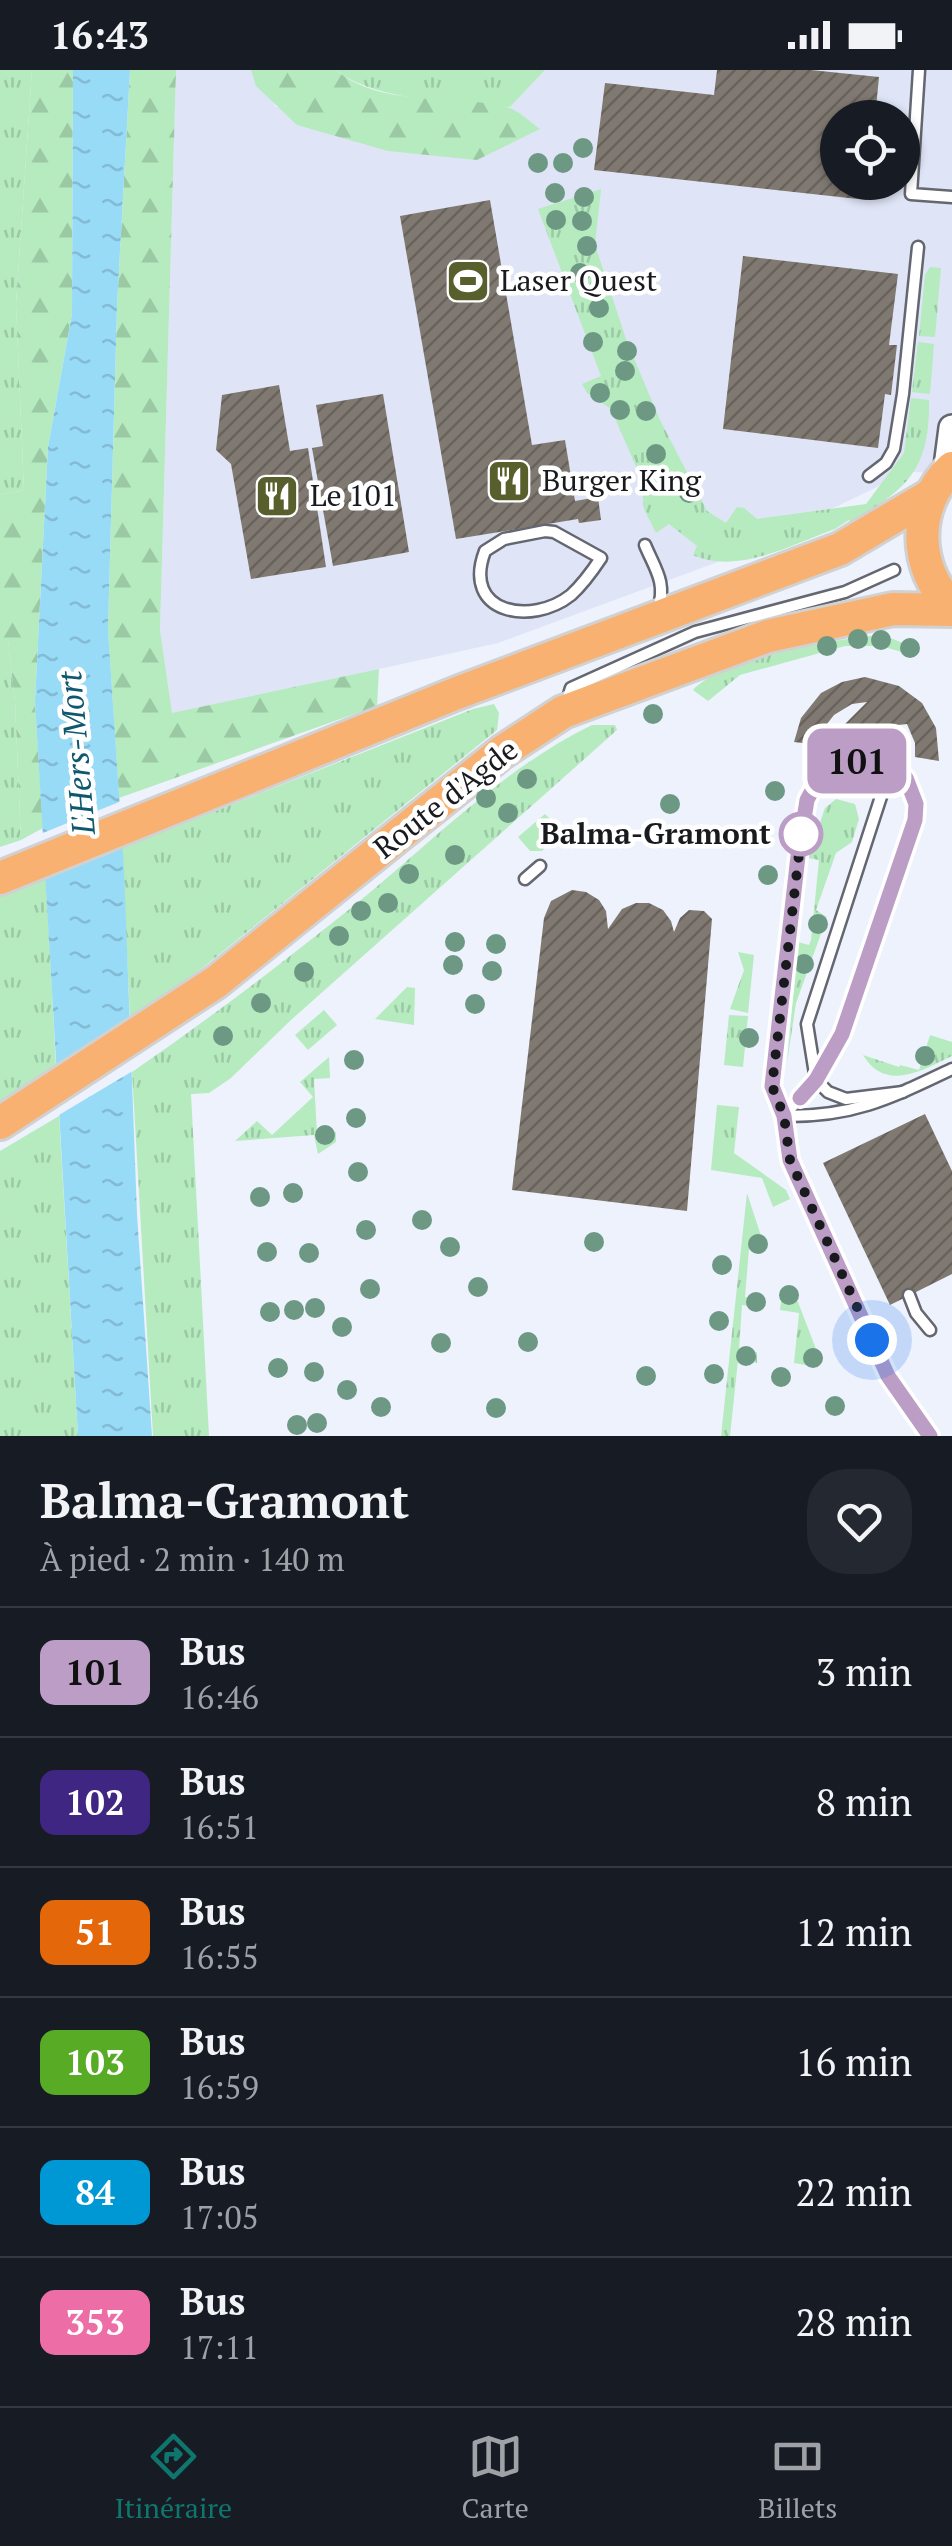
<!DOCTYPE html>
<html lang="fr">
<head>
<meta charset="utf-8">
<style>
  :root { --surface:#171b24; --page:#242831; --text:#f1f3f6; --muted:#9ea1a6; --line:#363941; --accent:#0f766e }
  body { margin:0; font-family:"PT Serif",serif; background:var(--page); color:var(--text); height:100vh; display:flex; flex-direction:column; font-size:38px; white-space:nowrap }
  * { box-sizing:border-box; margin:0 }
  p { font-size:32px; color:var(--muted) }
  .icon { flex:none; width:55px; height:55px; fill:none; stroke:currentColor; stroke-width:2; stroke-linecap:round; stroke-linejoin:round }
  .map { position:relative; height:1366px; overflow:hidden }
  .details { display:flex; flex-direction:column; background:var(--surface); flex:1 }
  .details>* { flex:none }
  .badge { padding:0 20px; border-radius:15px; font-size:35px; line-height:65px }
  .fabs { position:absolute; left:820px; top:30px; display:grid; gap:20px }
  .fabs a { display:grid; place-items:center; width:100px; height:100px; border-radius:50%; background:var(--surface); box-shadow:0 2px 8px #0004; font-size:50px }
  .you { position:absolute; width:50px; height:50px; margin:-25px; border:8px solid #fff; border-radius:50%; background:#1a73e8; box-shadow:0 0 0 15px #1a73e833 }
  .map>.badge { position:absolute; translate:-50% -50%; box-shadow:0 0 0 5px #fff }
  .round { display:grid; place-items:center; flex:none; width:105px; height:105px; border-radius:40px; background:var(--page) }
  .headline { display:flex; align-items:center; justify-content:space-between; height:170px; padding:0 40px }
  h1 { font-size:48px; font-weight:800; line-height:75px }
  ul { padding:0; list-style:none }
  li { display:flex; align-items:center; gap:30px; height:130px; padding:0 40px; border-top:2px solid var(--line) }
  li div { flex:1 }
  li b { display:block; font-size:38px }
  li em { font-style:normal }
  li .badge { min-width:110px; font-weight:700; text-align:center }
  .status { display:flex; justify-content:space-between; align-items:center; height:70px; padding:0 50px; background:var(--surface); direction:ltr }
  .status svg { height:28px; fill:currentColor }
  .tab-bar { display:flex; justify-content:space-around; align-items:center; height:140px; border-top:2px solid var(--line); background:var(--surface); font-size:28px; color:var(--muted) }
  .tab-bar a { display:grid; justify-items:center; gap:5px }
  .tab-bar .on { color:var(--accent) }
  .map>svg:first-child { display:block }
  .built { fill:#dfe4f6; fill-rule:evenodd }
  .grass { fill:url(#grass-tufts) }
  .forest { fill:url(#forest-firs) }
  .water { fill:url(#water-ripples) }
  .pier { fill:#eef2fd }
  .building { fill:url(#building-hatch) }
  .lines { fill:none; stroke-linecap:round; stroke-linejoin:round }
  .service-casing { stroke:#646670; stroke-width:15 }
  .tertiary-casing { stroke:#646670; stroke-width:30 }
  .primary-casing { stroke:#d1d1d2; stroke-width:38 }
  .service { stroke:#fff; stroke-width:10 }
  .tertiary { stroke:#fff; stroke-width:25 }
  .primary { stroke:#f8b171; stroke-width:32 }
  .tree { fill:#6c9884 }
  .line-casing { stroke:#fff; stroke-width:22 }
  .line { stroke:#bb9dc6; stroke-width:15 }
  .walk { stroke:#191a1e; stroke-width:10; stroke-dasharray:0 18 }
  .stop-dot { fill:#fff; stroke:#bb9dc6; stroke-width:5 }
  .labels { text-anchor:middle; stroke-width:9; stroke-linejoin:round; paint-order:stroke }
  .poi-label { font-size:30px; fill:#191a1e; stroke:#fff; text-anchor:start }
  .street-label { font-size:30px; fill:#191a1e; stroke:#fff }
  .stop-label { font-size:30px; font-weight:bold; fill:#191a1e; stroke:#fff; text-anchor:end }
  .water-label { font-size:32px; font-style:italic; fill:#0e586f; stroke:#fff }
</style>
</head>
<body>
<div class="status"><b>16:43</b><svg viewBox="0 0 49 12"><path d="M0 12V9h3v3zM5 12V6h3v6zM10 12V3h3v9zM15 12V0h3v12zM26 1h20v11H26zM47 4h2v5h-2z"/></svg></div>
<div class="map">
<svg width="952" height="1366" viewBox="0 0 952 1366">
  <defs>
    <pattern id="grass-tufts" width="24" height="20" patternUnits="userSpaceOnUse" patternTransform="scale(2.5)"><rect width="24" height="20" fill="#b5ebbf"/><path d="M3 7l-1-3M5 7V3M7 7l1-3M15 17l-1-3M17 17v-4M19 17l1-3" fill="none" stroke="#9bc9a4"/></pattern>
    <pattern id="forest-firs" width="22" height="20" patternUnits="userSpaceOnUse" patternTransform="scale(2.5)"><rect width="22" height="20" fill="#b5ebbf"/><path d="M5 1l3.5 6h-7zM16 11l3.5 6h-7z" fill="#9bc9a4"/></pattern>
    <pattern id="water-ripples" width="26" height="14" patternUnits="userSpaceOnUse" patternTransform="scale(2.5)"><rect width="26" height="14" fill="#98dbf7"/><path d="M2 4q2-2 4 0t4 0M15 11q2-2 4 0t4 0" fill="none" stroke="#82bbd3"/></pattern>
    <pattern id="building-hatch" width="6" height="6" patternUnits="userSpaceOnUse" patternTransform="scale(2.5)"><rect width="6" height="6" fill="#807971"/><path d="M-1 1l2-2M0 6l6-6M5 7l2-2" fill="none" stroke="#68625c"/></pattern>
  </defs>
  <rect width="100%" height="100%" fill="#eef2fd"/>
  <!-- built -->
  <path class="built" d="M176 0H253L276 37 445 63 496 52 545 0H952V403L908 402 734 486 498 573 172 644 160 560ZM838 48H902V112H838Z"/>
  <!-- grass -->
  <g class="grass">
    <polygon points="0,0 32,0 16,234 24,420 0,425"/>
    <path d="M336 0H545L510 37C462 33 373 31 336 0Z"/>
    <path d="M601 119 595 175 627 272 660 350 707 441 726 453 737 437 744 438 757 449 866 434 904 383 911 328 929 330C930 399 908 419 850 452L849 450 835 459C790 475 739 505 693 485L697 476 669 454 656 463 644 439 641 408 611 339 587 323 582 314 601 306 538 139Z"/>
    <polygon points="930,197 941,198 935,267 919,266 925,205"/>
    <polygon points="918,272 934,274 930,324 912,322"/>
    <path d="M869 566 888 567 918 579 912 585 881 576H845L740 605 708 631 693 620C718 591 829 570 869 566Z"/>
    <polygon points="0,568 8,570 15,632 21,770 0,777"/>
    <polygon points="494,634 499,643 497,660 205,896 130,948 122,778 473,639"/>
    <path d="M592 655H615L617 660 291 950 231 1008 209 1023 191 1024 209 1366H153L132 1002C206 951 280 895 351 838 429 775 500 700 592 655Z"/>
    <polygon points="836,729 855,734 859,749 852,772 836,783 816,840 827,847 796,933 787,993 798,872 809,875 811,870 819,790 808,788 825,738"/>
    <polygon points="545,744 558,757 558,766 542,781 530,781 518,767"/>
    <polygon points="46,807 56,997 0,1032 0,824"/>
    <polygon points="738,882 754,885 748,943 730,939 744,900"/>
    <polygon points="407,917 415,918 414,955 375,949"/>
    <polygon points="324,940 337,955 308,980 295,965"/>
    <polygon points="729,945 748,946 743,997 724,995"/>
    <path d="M930 965 952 972V986C922 1001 885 1022 863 985L899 997 900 995 919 1000Z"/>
    <polygon points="329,987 330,1008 314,1009 317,1064 336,1062 336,1072 318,1084 314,1065 235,1071 257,1051 272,1065 313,1027 300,1012"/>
    <polygon points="717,1035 739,1037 734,1083 786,1120 790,1129 773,1137 762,1108 711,1100"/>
    <polygon points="59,1046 78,1366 0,1366 0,1081"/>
    <polygon points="747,1123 766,1181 749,1179 745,1227 760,1229 759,1237 742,1235 739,1280 757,1282 757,1293 738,1290 730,1366 721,1366"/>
    <polygon points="789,1216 793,1219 816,1279 818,1297 794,1293 799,1243 780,1240 783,1218"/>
  </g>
  <!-- forest -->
  <g class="forest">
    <polygon points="32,0 73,0 72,244 48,377 35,631 43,758 21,770 15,632 8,571 0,568 0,425 24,420 16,234"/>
    <polygon points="130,0 176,0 160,560 172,643 379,599 377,636 119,728 108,560 117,236"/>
    <path d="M251 0H336C381 38 454 24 507 37 518 40 530 52 540 59L477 90 388 81 297 55 256 16Z"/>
  </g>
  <!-- water -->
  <polygon class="water" points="73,0 130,0 117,236 108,560 124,799 137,1144 152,1366 78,1366 35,631 48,377 72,244"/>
  <!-- pier -->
  <g class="pier">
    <polygon points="124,730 127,776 41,808 38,765"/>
    <polygon points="135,944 136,999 54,1048 51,1000"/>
  </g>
  <!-- building -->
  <g class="building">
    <polygon points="717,0 811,0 879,7 875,48 838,48 838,112 869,112 867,130 594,100 605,13 714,25"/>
    <polygon points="490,130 532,375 565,370 575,431 598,427 601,450 579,453 578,449 456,469 400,146"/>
    <polygon points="743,186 898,204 889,275 897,275 891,325 885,324 878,378 723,359"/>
    <polygon points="279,315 290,381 308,378 326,497 251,509 231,394 216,380 222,325"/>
    <polygon points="383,324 409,482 333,496 312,378 323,376 316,335"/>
    <polygon points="865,607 899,616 922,633 936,658 939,691 915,687 915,673 907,654 837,662 867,632 852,634 834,645 823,659 819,675 794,672 801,648 821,623 842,612"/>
    <polygon points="572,820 586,822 599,830 606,841 608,859 622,839 636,833 649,833 663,840 671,851 674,862 680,848 689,840 704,841 712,849 687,1141 512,1120 544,848 551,831"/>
    <polygon points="925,1044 952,1101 952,1204 890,1235 823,1093"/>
  </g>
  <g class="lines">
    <!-- service casing -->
    <g class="service-casing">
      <g id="service">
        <polyline points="919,0 911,124 952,127"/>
        <polyline points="869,406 886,393 894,379 903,324 918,177"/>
        <path d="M545 461 554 462 601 488C593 500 582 515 571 525 532 556 461 544 485 481L504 469Z"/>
        <path d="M645 475C655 499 667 513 658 539"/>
        <polyline points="567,631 571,618 695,562 845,522 894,500"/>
        <polyline points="890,699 807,954 816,1010 828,1022 846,1029 903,1022"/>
        <polyline points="525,809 540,796"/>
        <polyline points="784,1046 816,1010 842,964 915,751 916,733 906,708 876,694 859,691 839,694 819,708 807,730 797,786 772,1016 784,1046 790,1090 888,1307 930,1366"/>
        <path d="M784 1046C854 1047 891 1028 952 999"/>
        <polyline points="909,1225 916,1243 930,1260"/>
      </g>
    </g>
    <!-- tertiary casing -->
    <g class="tertiary-casing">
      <polyline id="tertiary" points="946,404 952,358"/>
    </g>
    <!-- primary casing -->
    <g class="primary-casing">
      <g id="primary">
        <path d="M952 398C912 435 913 499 952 536"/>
        <polyline points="0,808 457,623 840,479 931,425"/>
        <polyline points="0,1053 216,912 502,682 563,642 768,566 893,539 952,540"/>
      </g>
    </g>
    <!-- service -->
    <use href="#service" class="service"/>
    <!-- tertiary -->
    <use href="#tertiary" class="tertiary"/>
    <!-- primary -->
    <use href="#primary" class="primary"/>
  </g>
  <!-- trees -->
  <g class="tree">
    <circle cx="583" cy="78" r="10"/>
    <circle cx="538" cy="93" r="10"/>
    <circle cx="563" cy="93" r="10"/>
    <circle cx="555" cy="123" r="10"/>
    <circle cx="584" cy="127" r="10"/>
    <circle cx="556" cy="150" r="10"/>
    <circle cx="582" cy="151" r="10"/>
    <circle cx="587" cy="176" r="10"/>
    <circle cx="580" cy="203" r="10"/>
    <circle cx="600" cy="216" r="10"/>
    <circle cx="599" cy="238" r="10"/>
    <circle cx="593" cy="272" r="10"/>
    <circle cx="627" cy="281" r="10"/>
    <circle cx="625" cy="301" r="10"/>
    <circle cx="600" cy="323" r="10"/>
    <circle cx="620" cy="340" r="10"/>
    <circle cx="646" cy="341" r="10"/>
    <circle cx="656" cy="384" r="10"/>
    <circle cx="689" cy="423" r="10"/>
    <circle cx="858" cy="569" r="10"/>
    <circle cx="881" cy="570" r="10"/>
    <circle cx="827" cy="576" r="10"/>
    <circle cx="910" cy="578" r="10"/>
    <circle cx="653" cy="644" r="10"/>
    <circle cx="527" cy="709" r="10"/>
    <circle cx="775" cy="721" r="10"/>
    <circle cx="486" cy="728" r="10"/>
    <circle cx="670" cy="734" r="10"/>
    <circle cx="508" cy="743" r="10"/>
    <circle cx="455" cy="785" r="10"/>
    <circle cx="409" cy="804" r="10"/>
    <circle cx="768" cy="805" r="10"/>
    <circle cx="388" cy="833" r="10"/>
    <circle cx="361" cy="841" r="10"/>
    <circle cx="818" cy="854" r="10"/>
    <circle cx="339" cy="866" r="10"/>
    <circle cx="455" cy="872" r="10"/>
    <circle cx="496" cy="874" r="10"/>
    <circle cx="804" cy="894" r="10"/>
    <circle cx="453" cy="895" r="10"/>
    <circle cx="492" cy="901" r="10"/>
    <circle cx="304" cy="902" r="10"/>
    <circle cx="261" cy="933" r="10"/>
    <circle cx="475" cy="934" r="10"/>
    <circle cx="223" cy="966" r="10"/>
    <circle cx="749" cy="968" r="10"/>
    <circle cx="925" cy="986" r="10"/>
    <circle cx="354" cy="990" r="10"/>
    <circle cx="356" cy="1048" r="10"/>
    <circle cx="325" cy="1065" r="10"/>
    <circle cx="358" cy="1102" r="10"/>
    <circle cx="293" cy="1123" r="10"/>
    <circle cx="260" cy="1127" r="10"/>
    <circle cx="422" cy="1150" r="10"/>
    <circle cx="366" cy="1160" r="10"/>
    <circle cx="594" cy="1172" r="10"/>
    <circle cx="758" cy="1174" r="10"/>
    <circle cx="450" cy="1177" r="10"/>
    <circle cx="267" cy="1182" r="10"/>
    <circle cx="309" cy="1183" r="10"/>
    <circle cx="722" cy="1195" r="10"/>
    <circle cx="478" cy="1217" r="10"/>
    <circle cx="370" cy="1219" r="10"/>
    <circle cx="789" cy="1225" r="10"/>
    <circle cx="756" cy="1232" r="10"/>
    <circle cx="315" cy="1238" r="10"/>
    <circle cx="294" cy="1240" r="10"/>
    <circle cx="270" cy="1242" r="10"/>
    <circle cx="719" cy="1251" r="10"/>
    <circle cx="342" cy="1257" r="10"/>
    <circle cx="528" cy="1272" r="10"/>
    <circle cx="441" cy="1273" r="10"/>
    <circle cx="746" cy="1286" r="10"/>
    <circle cx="813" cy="1288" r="10"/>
    <circle cx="278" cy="1298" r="10"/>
    <circle cx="314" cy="1302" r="10"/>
    <circle cx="714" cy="1304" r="10"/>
    <circle cx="646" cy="1306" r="10"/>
    <circle cx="781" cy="1307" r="10"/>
    <circle cx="347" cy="1320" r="10"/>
    <circle cx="835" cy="1336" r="10"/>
    <circle cx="381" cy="1337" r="10"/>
    <circle cx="496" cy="1338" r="10"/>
    <circle cx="317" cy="1353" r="10"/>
    <circle cx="297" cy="1355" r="10"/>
  </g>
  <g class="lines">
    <!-- line casing -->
    <g class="line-casing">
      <polyline id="line" points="800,1028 816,1010 842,964 915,750 916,734 906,708 876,694 860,691 839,694 819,708 807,730 798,786 772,1016 784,1046 790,1090 888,1306 930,1366"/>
    </g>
    <!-- line -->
    <use href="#line" class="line"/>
    <!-- walk -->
    <polyline class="walk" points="801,764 802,758 772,1016 784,1046 790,1090 872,1270"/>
  </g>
  <!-- icons -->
  <defs>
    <g id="stadium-square" transform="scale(2.25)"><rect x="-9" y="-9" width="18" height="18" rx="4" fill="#585f2d" stroke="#fff"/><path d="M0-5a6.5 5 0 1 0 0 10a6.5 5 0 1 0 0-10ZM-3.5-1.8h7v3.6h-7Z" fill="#fff"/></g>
    <g id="restaurant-square" transform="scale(2.25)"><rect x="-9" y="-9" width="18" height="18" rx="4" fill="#585f2d" stroke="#fff"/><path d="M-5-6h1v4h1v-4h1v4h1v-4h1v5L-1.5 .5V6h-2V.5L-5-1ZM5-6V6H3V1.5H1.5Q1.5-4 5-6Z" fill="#fff"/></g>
  </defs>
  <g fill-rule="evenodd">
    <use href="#stadium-square" x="468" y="211"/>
    <use href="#restaurant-square" x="509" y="411"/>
    <use href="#restaurant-square" x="277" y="426"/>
  </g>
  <!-- markers -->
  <circle class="stop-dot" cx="801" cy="764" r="20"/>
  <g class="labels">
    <!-- poi labels -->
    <g class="poi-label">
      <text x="500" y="221">Laser Quest</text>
      <text x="542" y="421">Burger King</text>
      <text x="310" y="436">Le 101</text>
    </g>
    <!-- street labels -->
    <g class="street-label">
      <text transform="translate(446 729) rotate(-38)" y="10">Route d'Agde</text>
    </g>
    <!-- stop labels -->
    <g class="stop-label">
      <text x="771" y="774">Balma-Gramont</text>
    </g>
    <!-- water labels -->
    <g class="water-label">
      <text transform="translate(77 683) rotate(-95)" y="11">L'Hers-Mort</text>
    </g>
  </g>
</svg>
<div class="fabs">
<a><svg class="icon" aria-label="locate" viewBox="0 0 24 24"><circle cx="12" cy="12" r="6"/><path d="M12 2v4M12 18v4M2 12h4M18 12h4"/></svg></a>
</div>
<div class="you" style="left:872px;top:1270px"></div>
<b class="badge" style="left:857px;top:691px;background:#bb9dc6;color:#111">101</b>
</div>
<section class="details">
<div class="headline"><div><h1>Balma-Gramont</h1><p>À pied · 2 min · 140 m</p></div><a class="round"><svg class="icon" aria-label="heart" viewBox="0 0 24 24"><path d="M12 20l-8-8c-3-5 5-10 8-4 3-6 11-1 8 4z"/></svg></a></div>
<ul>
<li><span class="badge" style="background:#bb9dc6;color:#111">101</span><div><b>Bus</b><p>16:46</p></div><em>3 min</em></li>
<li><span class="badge" style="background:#3f2682;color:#fff">102</span><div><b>Bus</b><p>16:51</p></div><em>8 min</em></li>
<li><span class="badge" style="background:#e46809;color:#fff">51</span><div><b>Bus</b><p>16:55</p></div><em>12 min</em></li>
<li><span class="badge" style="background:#58ac25;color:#fff">103</span><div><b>Bus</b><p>16:59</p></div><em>16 min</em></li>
<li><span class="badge" style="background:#0098d4;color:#fff">84</span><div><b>Bus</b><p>17:05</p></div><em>22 min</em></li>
<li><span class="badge" style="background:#ed6ea7;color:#fff">353</span><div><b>Bus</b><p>17:11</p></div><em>28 min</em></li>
</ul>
</section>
<nav class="tab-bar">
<a class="on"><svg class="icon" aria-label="directions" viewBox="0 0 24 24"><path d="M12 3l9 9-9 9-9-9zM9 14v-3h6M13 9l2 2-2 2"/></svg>Itinéraire</a>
<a><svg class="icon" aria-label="map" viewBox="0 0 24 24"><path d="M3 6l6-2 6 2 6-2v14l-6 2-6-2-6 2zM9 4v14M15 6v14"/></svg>Carte</a>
<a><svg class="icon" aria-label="tickets" viewBox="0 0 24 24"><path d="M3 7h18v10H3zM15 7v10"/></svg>Billets</a>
</nav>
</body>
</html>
